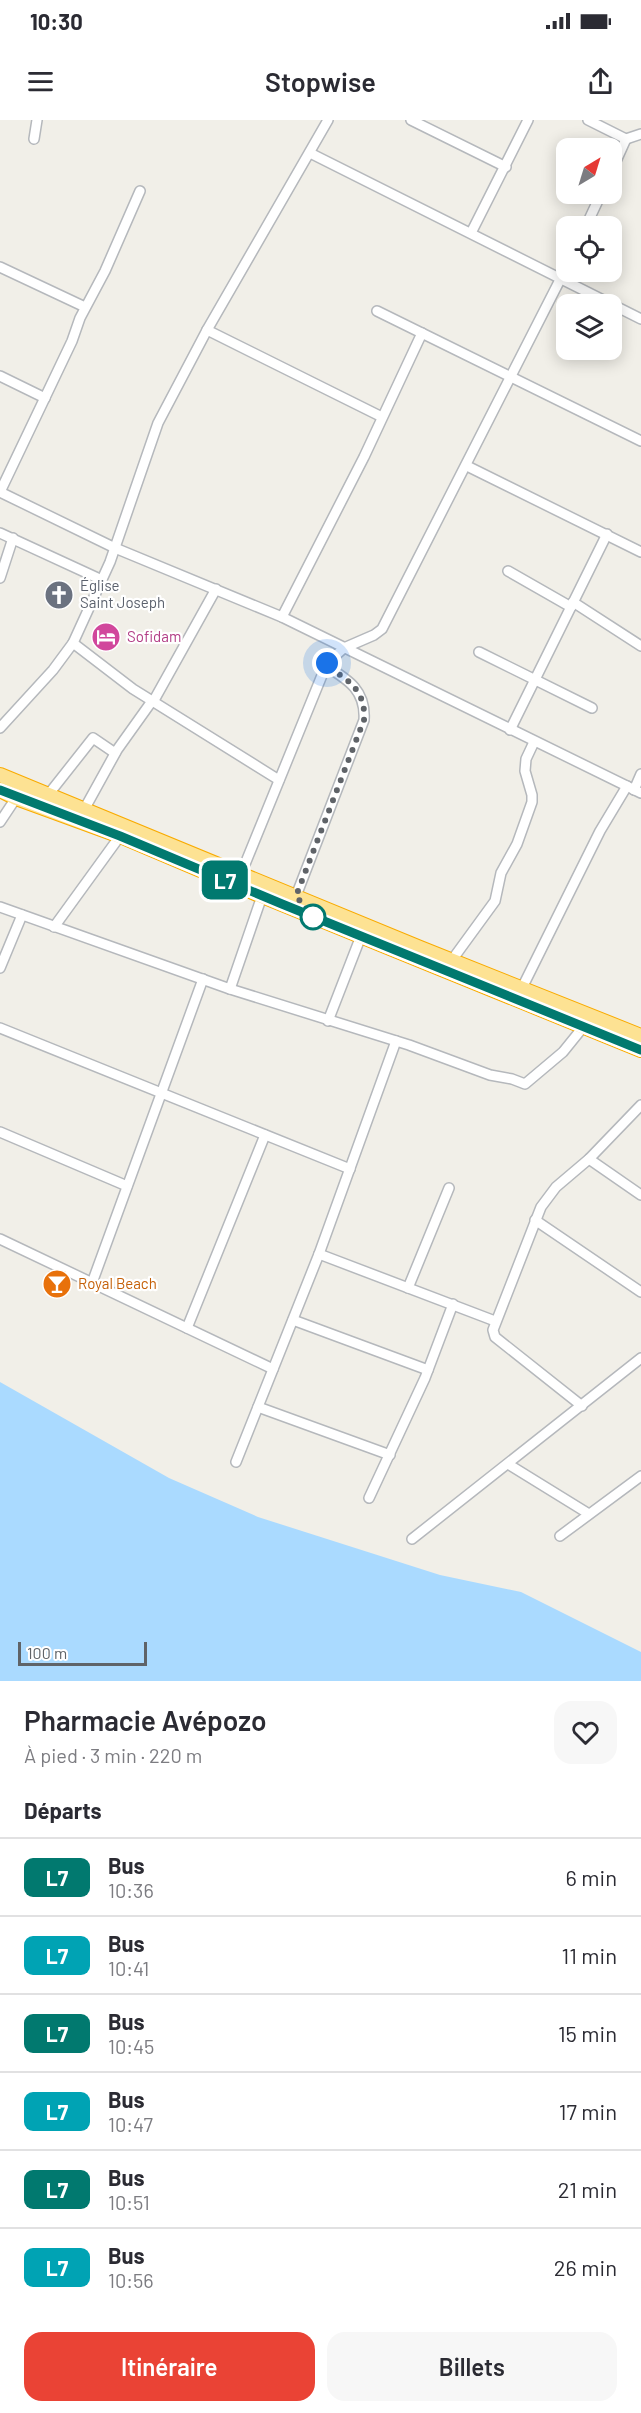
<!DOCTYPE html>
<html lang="fr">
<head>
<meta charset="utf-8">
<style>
  :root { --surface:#fff; --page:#f7f7f7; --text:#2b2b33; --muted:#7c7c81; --line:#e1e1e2; --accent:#ea4335 }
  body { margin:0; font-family:Barlow,sans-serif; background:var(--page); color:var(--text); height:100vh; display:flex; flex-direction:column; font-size:22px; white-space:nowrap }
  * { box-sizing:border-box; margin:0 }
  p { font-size:20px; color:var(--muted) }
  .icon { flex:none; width:33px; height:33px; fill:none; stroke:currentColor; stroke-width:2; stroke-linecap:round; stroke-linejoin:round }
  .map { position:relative; height:1561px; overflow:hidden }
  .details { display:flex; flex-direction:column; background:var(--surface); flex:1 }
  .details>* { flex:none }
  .badge { padding:0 12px; border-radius:9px; font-size:21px; line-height:39px }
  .needle { width:39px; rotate:38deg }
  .buttons { position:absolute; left:556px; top:18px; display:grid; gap:12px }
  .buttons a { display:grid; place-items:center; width:66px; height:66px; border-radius:12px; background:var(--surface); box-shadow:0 3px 15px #0003; font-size:30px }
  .scale { position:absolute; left:18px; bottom:15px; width:129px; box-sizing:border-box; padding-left:6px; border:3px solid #5f6368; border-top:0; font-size:16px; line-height:21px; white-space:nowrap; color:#5f6368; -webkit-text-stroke:4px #fff; paint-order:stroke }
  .you { position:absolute; width:30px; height:30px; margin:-15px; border:4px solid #fff; border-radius:50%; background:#1a73e8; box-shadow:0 0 0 9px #1a73e833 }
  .map>.badge { position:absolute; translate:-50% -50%; box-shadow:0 0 0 3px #fff }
  h2 { padding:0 24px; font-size:22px; line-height:54px }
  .round { display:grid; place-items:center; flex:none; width:63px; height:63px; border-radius:18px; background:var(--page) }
  .head { display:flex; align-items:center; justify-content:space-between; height:102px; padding:0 24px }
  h1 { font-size:28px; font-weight:600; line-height:45px }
  .action { display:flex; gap:12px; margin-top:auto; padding:12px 24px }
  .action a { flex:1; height:69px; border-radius:18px; background:var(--accent); color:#fff; font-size:24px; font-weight:600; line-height:69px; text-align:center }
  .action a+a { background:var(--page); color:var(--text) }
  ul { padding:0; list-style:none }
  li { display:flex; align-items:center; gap:18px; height:78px; padding:0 24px; border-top:2px solid var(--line) }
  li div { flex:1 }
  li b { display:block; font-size:22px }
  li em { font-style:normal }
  li .badge { min-width:66px; font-weight:700; text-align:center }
  .status { display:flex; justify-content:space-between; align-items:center; height:42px; padding:0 30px; background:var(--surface); direction:ltr }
  .status svg { height:16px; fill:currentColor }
  header { display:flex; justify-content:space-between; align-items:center; height:78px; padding:0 24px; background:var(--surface); font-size:27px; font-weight:600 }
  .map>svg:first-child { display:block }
  .water { fill:#aadaff }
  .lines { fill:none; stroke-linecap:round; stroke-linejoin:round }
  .minor-casing { stroke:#b5b8bc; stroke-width:12 }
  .highway-casing { stroke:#f9ab00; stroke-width:16 }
  .minor { stroke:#fff; stroke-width:9 }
  .highway { stroke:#fde293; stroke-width:14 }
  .line-casing { stroke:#fff; stroke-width:14 }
  .line { stroke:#01796f; stroke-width:9 }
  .walk { stroke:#5f6368; stroke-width:6; stroke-dasharray:0 10.8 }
  .stop-dot { fill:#fff; stroke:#01796f; stroke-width:3 }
  .labels { text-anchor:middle; stroke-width:4.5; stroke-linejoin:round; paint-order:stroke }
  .worship-label { font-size:15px; fill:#5b616d; stroke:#fff; text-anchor:start }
  .hotel-label { font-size:15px; fill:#b23c85; stroke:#fff; text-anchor:start }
  .food-label { font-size:15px; fill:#c56008; stroke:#fff; text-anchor:start }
</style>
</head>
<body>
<div class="status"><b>10:30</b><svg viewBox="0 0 49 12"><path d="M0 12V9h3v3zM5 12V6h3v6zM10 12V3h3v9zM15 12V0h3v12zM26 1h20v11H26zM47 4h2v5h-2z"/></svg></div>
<header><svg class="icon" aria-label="menu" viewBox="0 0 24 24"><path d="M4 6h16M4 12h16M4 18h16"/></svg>Stopwise<svg class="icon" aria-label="share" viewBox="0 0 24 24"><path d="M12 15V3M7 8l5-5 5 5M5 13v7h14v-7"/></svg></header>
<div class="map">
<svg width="641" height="1561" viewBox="0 0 641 1561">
  <rect width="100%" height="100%" fill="#f1efe8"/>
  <!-- water -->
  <polygon class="water" points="0,1262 169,1358 258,1397 440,1455 521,1472 641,1532 641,1561 0,1561"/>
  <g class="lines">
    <!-- minor casing -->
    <g class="minor-casing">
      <g id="minor">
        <polyline points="411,0 506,47"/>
        <polyline points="588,0 626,19 641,14"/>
        <polyline points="34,19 37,0"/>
        <polyline points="310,33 641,199"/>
        <polyline points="612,50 626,19"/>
        <polyline points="586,106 601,74"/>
        <polyline points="471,113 528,0"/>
        <polyline points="0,147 85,187"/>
        <polyline points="377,191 641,321"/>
        <polyline points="207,210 382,297"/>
        <polyline points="0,256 45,278"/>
        <polyline points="467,346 641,432"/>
        <polyline points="0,372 115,428 282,497 641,673"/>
        <polyline points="0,372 72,221 80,198 105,151 140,71"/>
        <polyline points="0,413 102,460"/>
        <polyline points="508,451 571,487"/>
        <polyline points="0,458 13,418"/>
        <polyline points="573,482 641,526"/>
        <polyline points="282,497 364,337 422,213"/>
        <polyline points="73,523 133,569 279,660"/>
        <polyline points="479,532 592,588"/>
        <polyline points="153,582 216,469"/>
        <polyline points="0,608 53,550 73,523 110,442 158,303 207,210 328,0"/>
        <polyline points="510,610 607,414"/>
        <polyline points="634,670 641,654"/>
        <polyline points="48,675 93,618 115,633"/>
        <polyline points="85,688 117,630 152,581"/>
        <polyline points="0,702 16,678"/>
        <polyline points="241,754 327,543 344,528 374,515 382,509 567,146"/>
        <path d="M296 776 364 600C366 571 349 560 326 546"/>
        <polyline points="0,787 230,869 409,925 490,955 512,959 525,964 563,932 584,906"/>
        <polyline points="54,807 120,716"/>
        <polyline points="452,840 495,781 501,753 517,724 532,682 532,675 525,651 526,639 534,622"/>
        <polyline points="0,848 22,795"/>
        <polyline points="522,868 600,711 627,666"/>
        <polyline points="230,869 262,776"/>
        <polyline points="328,901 361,816"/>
        <polyline points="0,908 350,1049"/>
        <polyline points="0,1012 127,1066"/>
        <polyline points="589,1039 641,1075"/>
        <polyline points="535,1100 641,1172"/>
        <polyline points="0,1119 273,1249"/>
        <polyline points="319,1134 495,1201"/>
        <polyline points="92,1163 203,859"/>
        <polyline points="408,1168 449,1068"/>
        <polyline points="293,1200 428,1250"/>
        <polyline points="187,1208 265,1015"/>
        <polyline points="582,1286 495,1217 493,1210 541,1087 556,1067 589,1039 641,985"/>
        <polyline points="258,1287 390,1335"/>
        <polyline points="236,1342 319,1134 396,921"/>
        <polyline points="508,1344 589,1394"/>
        <polyline points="369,1378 425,1258 453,1184"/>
        <polyline points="560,1416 641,1356"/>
        <polyline points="412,1419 641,1238"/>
      </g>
    </g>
    <!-- highway casing -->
    <g class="highway-casing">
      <g id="highway">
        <polyline points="0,655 420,828 641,916"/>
        <polyline points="0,670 16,678 120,716 262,776 641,930"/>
      </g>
    </g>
    <!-- minor -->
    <use href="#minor" class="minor"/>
    <!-- highway -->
    <use href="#highway" class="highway"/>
  </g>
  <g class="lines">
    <!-- line casing -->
    <g class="line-casing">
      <polyline id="line" points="0,670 120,716 282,784 641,930"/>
    </g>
    <!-- line -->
    <use href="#line" class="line"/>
    <!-- walk -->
    <path class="walk" d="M313 797 296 776 364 600C366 571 349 560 326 546L327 543"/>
  </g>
  <!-- icons -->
  <defs>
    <g id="church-disc" transform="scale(1.5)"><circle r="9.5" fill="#6b7280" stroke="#fff"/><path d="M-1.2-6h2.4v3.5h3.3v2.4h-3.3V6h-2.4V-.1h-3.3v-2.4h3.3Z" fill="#fff"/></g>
    <g id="hotel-disc" transform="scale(1.5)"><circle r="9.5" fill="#d1479c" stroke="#fff"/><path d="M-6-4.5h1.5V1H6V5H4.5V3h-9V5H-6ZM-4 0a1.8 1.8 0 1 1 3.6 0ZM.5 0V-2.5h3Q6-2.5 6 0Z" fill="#fff"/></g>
    <g id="bar-disc" transform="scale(1.5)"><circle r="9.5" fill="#e8710a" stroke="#fff"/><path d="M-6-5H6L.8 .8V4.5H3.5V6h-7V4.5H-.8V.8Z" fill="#fff"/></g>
  </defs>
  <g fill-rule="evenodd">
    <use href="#church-disc" x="59" y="475"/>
    <use href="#hotel-disc" x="106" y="517"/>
    <use href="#bar-disc" x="57" y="1164"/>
  </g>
  <!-- markers -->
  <circle class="stop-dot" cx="313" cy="797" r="12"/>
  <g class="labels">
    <!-- worship labels -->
    <g class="worship-label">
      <text x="80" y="471">Église<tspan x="80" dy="17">Saint Joseph</tspan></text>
    </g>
    <!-- hotel labels -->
    <g class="hotel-label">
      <text x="127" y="522">Sofidam</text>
    </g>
    <!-- food labels -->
    <g class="food-label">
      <text x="78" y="1169">Royal Beach</text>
    </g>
  </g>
</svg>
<div class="buttons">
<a><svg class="needle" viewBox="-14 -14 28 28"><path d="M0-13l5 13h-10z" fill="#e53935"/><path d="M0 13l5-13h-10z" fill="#7c7c81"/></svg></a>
<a><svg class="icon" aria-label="locate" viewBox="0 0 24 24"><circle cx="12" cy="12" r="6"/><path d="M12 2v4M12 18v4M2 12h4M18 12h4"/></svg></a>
<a><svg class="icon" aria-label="layers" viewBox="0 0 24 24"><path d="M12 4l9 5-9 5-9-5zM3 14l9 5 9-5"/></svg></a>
</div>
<div class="scale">100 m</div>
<div class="you" style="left:327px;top:543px"></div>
<b class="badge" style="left:225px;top:760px;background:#01796f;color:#fff">L7</b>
</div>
<section class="details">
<div class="head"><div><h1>Pharmacie Avépozo</h1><p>À pied · 3 min · 220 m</p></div><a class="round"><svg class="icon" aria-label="heart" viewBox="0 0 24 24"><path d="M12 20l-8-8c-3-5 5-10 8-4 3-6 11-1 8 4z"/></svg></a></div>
<h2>Départs</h2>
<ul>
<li><span class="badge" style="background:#01796f;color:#fff">L7</span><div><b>Bus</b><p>10:36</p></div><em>6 min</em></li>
<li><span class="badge" style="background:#00a3b4;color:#fff">L7</span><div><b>Bus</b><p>10:41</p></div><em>11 min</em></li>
<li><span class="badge" style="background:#01796f;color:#fff">L7</span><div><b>Bus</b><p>10:45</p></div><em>15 min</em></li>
<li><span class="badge" style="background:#00a3b4;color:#fff">L7</span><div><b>Bus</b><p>10:47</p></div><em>17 min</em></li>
<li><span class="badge" style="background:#01796f;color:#fff">L7</span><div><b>Bus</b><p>10:51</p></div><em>21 min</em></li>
<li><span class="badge" style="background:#00a3b4;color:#fff">L7</span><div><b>Bus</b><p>10:56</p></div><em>26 min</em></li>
</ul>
<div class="action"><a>Itinéraire</a><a>Billets</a></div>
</section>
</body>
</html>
